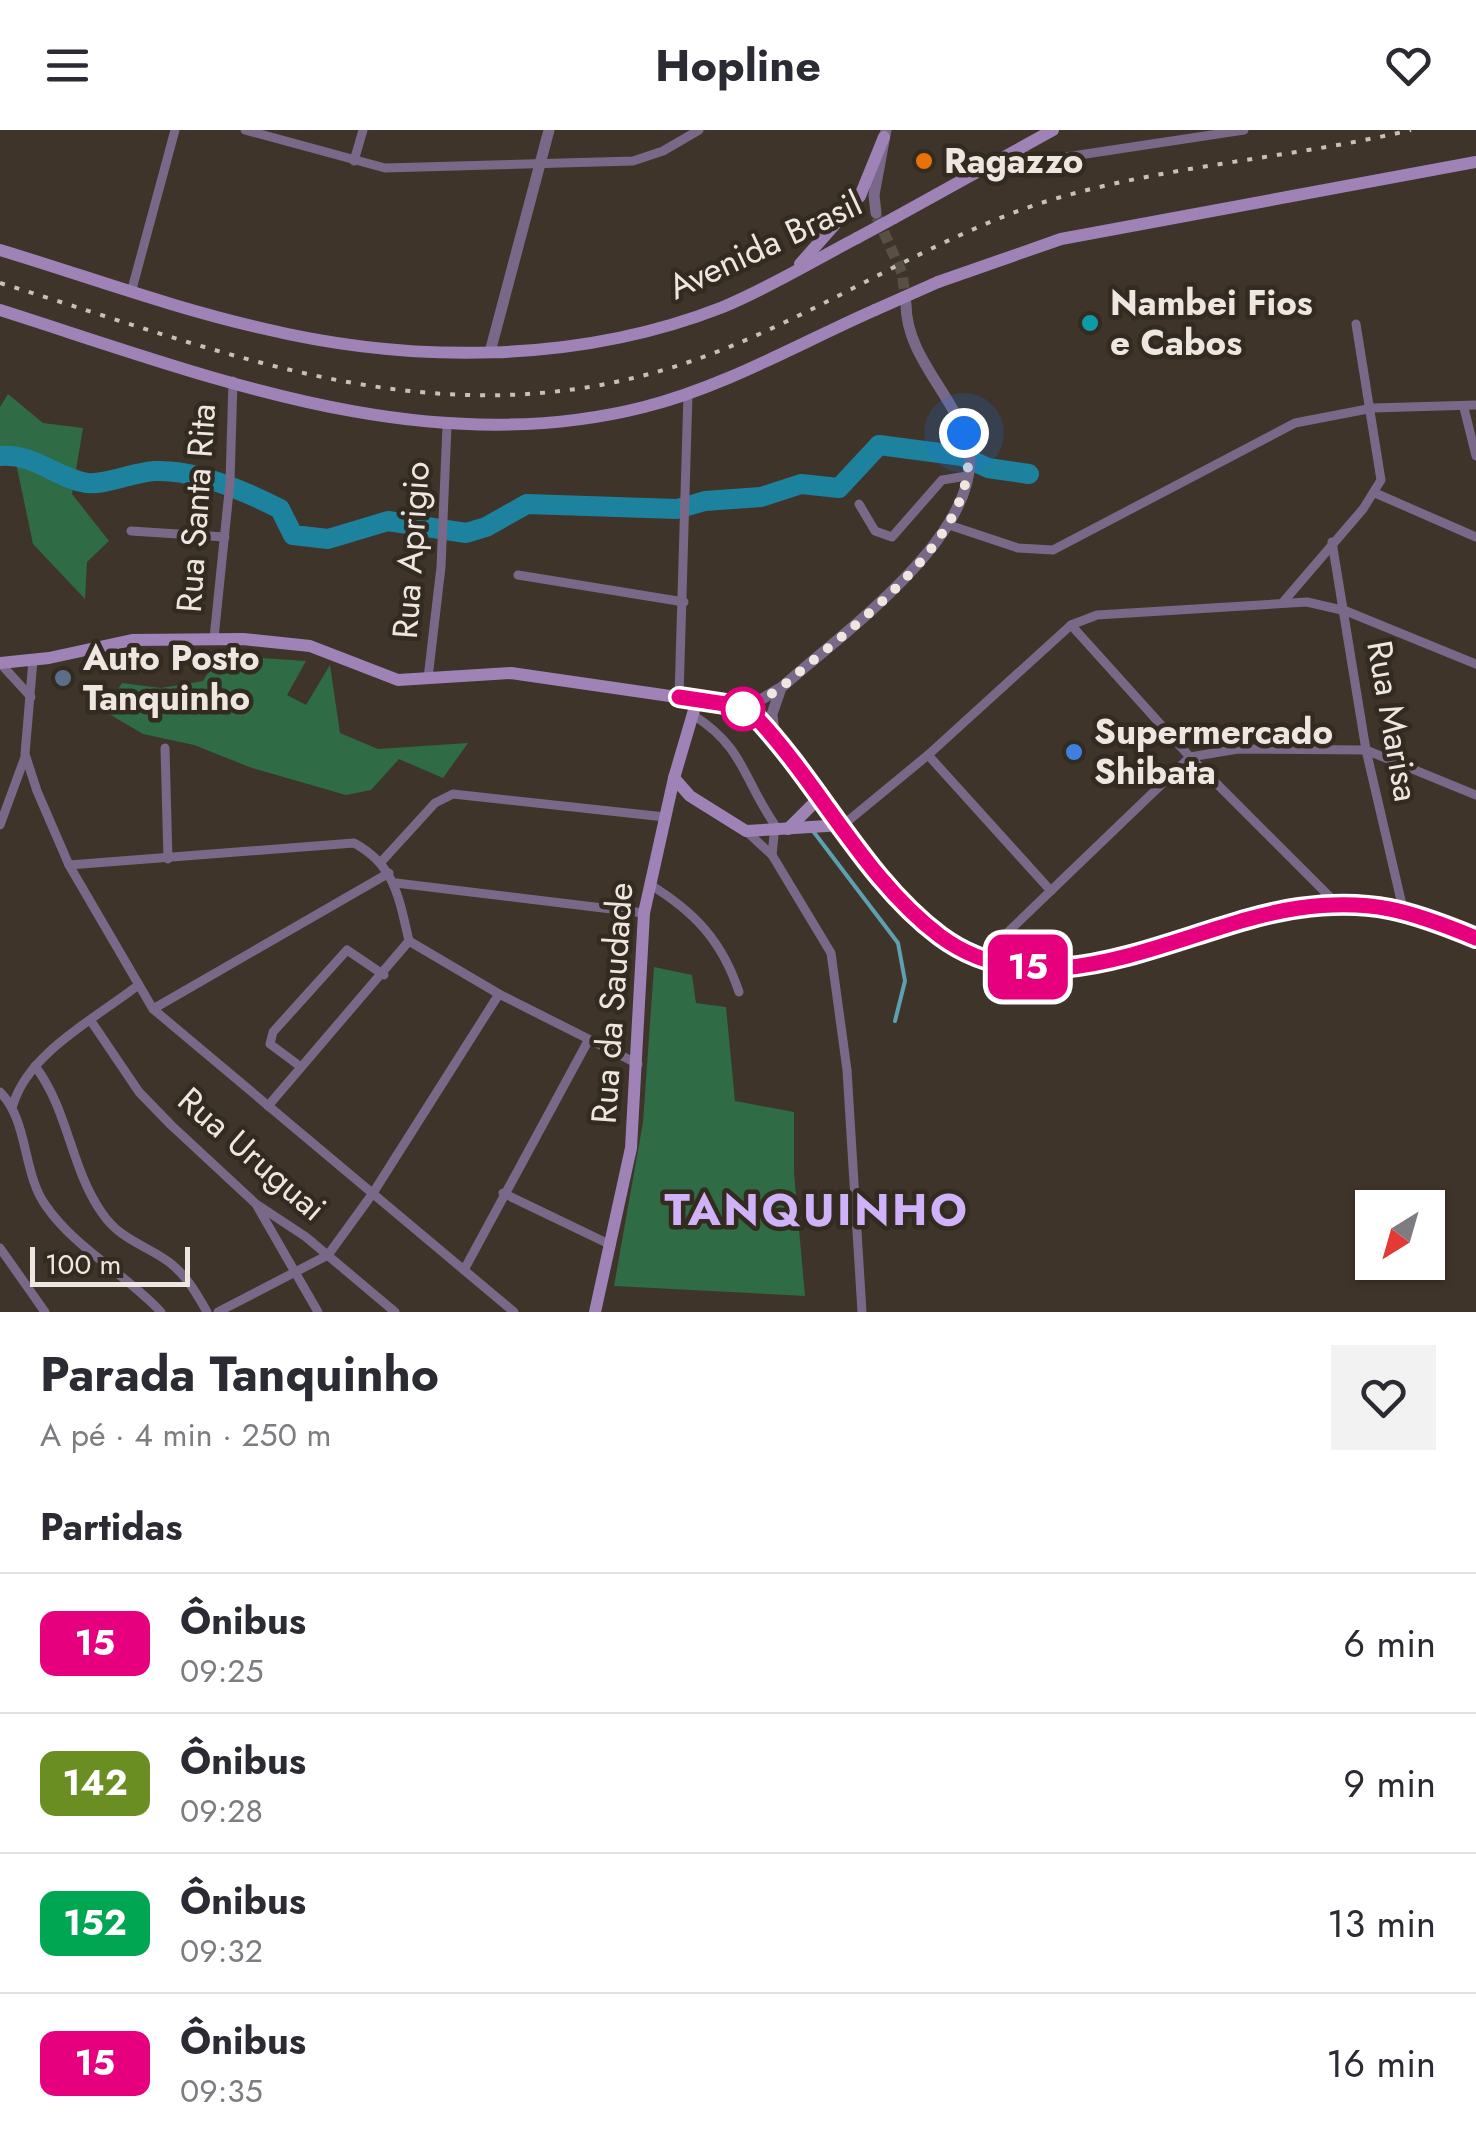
<!DOCTYPE html>
<html lang="pt">
<head>
<meta charset="utf-8">
<style>
  :root { --surface:#fff; --page:#f2f2f3; --text:#2b2b33; --muted:#7c7c81; --line:#e1e1e2 }
  body { margin:0; font-family:Jost,sans-serif; background:var(--page); color:var(--text); height:100vh; display:flex; flex-direction:column; font-size:38px; white-space:nowrap }
  * { box-sizing:border-box; margin:0 }
  p { font-size:32px; color:var(--muted) }
  .icon { flex:none; width:55px; height:55px; fill:none; stroke:currentColor; stroke-width:2; stroke-linecap:round; stroke-linejoin:round }
  .map { position:relative; height:1182px; overflow:hidden }
  .sheet { display:flex; flex-direction:column; background:var(--surface); flex:1 }
  .sheet>* { flex:none }
  .badge { padding:0 20px; border-radius:15px; font-size:35px; line-height:65px }
  .needle { width:65px; rotate:217deg }
  .fabs { position:absolute; left:1355px; top:1060px; display:grid; gap:20px }
  .fabs a { display:grid; place-items:center; width:90px; height:90px; border-radius:0px; background:var(--surface); box-shadow:0 2px 8px #0004; font-size:50px }
  .scale { position:absolute; left:30px; bottom:25px; width:160px; box-sizing:border-box; padding-left:10px; border:5px solid #eee7e1; border-top:0; font-size:28px; line-height:35px; white-space:nowrap; color:#eee7e1; -webkit-text-stroke:8px #332a20; paint-order:stroke }
  .you { position:absolute; width:50px; height:50px; margin:-25px; border:8px solid #fff; border-radius:50%; background:#1a73e8; box-shadow:0 0 0 15px #1a73e833 }
  .map>.badge { position:absolute; translate:-50% -50%; box-shadow:0 0 0 5px #fff }
  h2 { padding:0 40px; font-size:38px; line-height:90px }
  .round { display:grid; place-items:center; flex:none; width:105px; height:105px; border-radius:0px; background:var(--page) }
  .summary { display:flex; align-items:center; justify-content:space-between; height:170px; padding:0 40px }
  h1 { font-size:48px; font-weight:700; line-height:75px }
  ul { padding:0; list-style:none }
  li { display:flex; align-items:center; gap:30px; height:140px; padding:0 40px; border-top:2px solid var(--line) }
  li div { flex:1 }
  li b { display:block; font-size:38px }
  li em { font-style:normal }
  li .badge { min-width:110px; font-weight:700; text-align:center }
  header { display:flex; justify-content:space-between; align-items:center; height:130px; padding:0 40px; background:var(--surface); font-size:45px; font-weight:700 }
  .map>svg:first-child { display:block }
  .green { fill:#2f6b44 }
  .lines { fill:none; stroke-linecap:round; stroke-linejoin:round }
  .stream { stroke:#5ca0b1; stroke-width:4 }
  .river { stroke:#1d829d; stroke-width:20 }
  .tertiary-tunnel { stroke:#584f45; stroke-width:11; stroke-dasharray:11 5.5; stroke-linecap:butt }
  .minor { stroke:#796888; stroke-width:9 }
  .tertiary { stroke:#796888; stroke-width:11 }
  .secondary { stroke:#9f83b7; stroke-width:12 }
  .rail { stroke:#c8c1ba; stroke-width:4; stroke-dasharray:5 10; stroke-linecap:butt }
  .secondary-bridge { stroke:#9f83b7; stroke-width:12 }
  .line-casing { stroke:#fff; stroke-width:22 }
  .line { stroke:#e6007e; stroke-width:15 }
  .walk { stroke:#eee7e1; stroke-width:10; stroke-dasharray:0 18 }
  .food-dot { fill:#e8710a; stroke:#332a20; stroke-width:4 }
  .culture-dot { fill:#0f9aa8; stroke:#332a20; stroke-width:4 }
  .service-dot { fill:#5c6f8a; stroke:#332a20; stroke-width:4 }
  .stop-dot { fill:#fff; stroke:#e6007e; stroke-width:5 }
  .shop-dot { fill:#3f7fe0; stroke:#332a20; stroke-width:4 }
  .labels { text-anchor:middle; stroke-width:9; stroke-linejoin:round; paint-order:stroke }
  .poi-label { font-size:35px; font-weight:bold; fill:#eee7e1; stroke:#332a20; text-anchor:start }
  .street-label { font-size:35px; fill:#eee7e1; stroke:#332a20 }
  .district-label { font-size:45px; font-weight:bold; letter-spacing:2.5px; fill:#cfb2f7; stroke:#332a20 }
</style>
</head>
<body>
<header><svg class="icon" aria-label="menu" viewBox="0 0 24 24"><path d="M4 6h16M4 12h16M4 18h16"/></svg>Hopline<svg class="icon" aria-label="heart" viewBox="0 0 24 24"><path d="M12 20l-8-8c-3-5 5-10 8-4 3-6 11-1 8 4z"/></svg></header>
<div class="map">
<svg width="1476" height="1182" viewBox="0 0 1476 1182">
  <rect width="100%" height="100%" fill="#3e342a"/>
  <!-- green -->
  <g class="green">
    <polygon points="8,264 43,293 83,298 72,364 109,411 87,432 85,469 33,414 16,333 0,334 0,277"/>
    <polygon points="219,525 306,531 287,565 306,575 330,535 340,603 378,619 468,613 443,648 399,629 371,660 346,665 252,638 194,615 143,604 104,581 122,553 161,558 203,551"/>
    <polygon points="654,837 692,845 696,873 726,877 735,971 794,982 794,1043 805,1166 614,1156 643,992"/>
  </g>
  <g class="lines">
    <!-- stream -->
    <polyline class="stream" points="813,701 898,813 905,851 895,891"/>
    <!-- river -->
    <path class="river" d="M0 326C35 323 55 348 87 353 107 355 133 342 155 341 196 339 245 361 280 379L293 405 328 409 388 391 466 403 486 397 527 374 677 379 705 371 761 367 801 354 839 358 879 315 962 326 988 338 1029 344"/>
    <!-- tertiary-tunnel -->
    <polyline class="tertiary-tunnel" points="877,87 902,143 906,173"/>
    <!-- minor -->
    <g class="minor">
      <polyline points="245,0 385,38 633,31 663,21 699,0"/>
      <polyline points="1015,23 1046,30 1244,0"/>
      <polyline points="354,31 363,0"/>
      <polyline points="132,159 175,0"/>
      <polyline points="1464,278 1476,326"/>
      <polyline points="1375,363 1476,407"/>
      <polyline points="859,374 875,401 892,407 942,350 967,346"/>
      <polyline points="949,395 1018,418 1053,420 1295,293 1373,278 1476,275"/>
      <polyline points="131,401 225,407"/>
      <polyline points="1332,412 1366,620 1403,779"/>
      <polyline points="518,445 684,472"/>
      <polyline points="1284,471 1363,379 1381,350 1356,194"/>
      <polyline points="1071,495 1190,627 1338,775"/>
      <polyline points="214,508 230,352 233,251"/>
      <polyline points="33,530 25,624 37,661 69,735 153,879 514,1182"/>
      <polyline points="0,533 31,567"/>
      <polyline points="428,548 441,437 447,296"/>
      <polyline points="679,567 688,263"/>
      <path d="M693 585C744 617 743 649 775 695L772 725"/>
      <polyline points="165,618 168,729"/>
      <polyline points="928,625 1051,761"/>
      <polyline points="0,695 25,627"/>
      <polyline points="843,695 928,625 1071,495 1097,485 1307,472 1346,481 1476,534"/>
      <polyline points="746,701 772,725 831,823 847,940 862,1182"/>
      <polyline points="382,731 435,673 453,664 665,687"/>
      <path d="M69 735 354 713C395 735 399 768 409 811L499 864 638 934"/>
      <polyline points="396,753 644,783"/>
      <path d="M649 754C695 782 722 811 739 862"/>
      <polyline points="982,827 1190,627 1238,619 1366,620 1476,665"/>
      <polyline points="153,879 389,743"/>
      <polyline points="91,891 139,962 171,995 256,1074 306,1107 395,1182"/>
      <path d="M35 936C69 981 70 1037 102 1083 119 1108 140 1113 163 1128 183 1140 196 1162 207 1182"/>
      <polyline points="301,937 270,914 273,902 347,820 384,845"/>
      <path d="M0 962C29 991 22 1043 46 1076 76 1119 126 1144 161 1182"/>
      <path d="M13 975C28 923 96 888 137 856"/>
      <polyline points="268,976 409,811"/>
      <polyline points="503,1063 611,1115"/>
      <polyline points="257,1076 318,1182"/>
      <polyline points="0,1118 45,1182"/>
      <polyline points="464,1140 588,911"/>
      <polyline points="218,1182 328,1125 373,1063 499,864"/>
    </g>
    <!-- tertiary -->
    <g class="tertiary">
      <polyline points="876,83 874,65 886,0"/>
      <polyline points="490,222 549,0"/>
      <path d="M734 575 762 569 782 557C838 506 1000 394 965 304 948 260 906 223 906 174"/>
      <polyline points="774,607 772,584 780,561"/>
    </g>
    <!-- secondary -->
    <g class="secondary">
      <polyline points="894,88 1053,0"/>
      <path d="M0 120C86 146 173 178 261 198 410 234 578 234 723 177 769 158 813 131 857 108"/>
      <polyline points="800,134 860,66 884,7"/>
      <polyline points="938,152 1061,109 1476,32"/>
      <path d="M0 180C208 246 424 333 644 277 724 257 800 213 875 180"/>
      <path d="M0 533 49 528 132 510 243 509 310 516 398 550 511 543 732 575 754 585 774 607C821 666 883 771 946 810 1059 881 1183 794 1299 778 1371 768 1410 781 1476 808"/>
      <polyline points="674,648 690,666 746,701 843,695"/>
      <polyline points="788,699 821,666"/>
      <polyline points="595,1182 631,1018 644,783 674,648 697,570"/>
    </g>
    <!-- rail -->
    <path class="rail" d="M0 153C248 229 460 322 719 221 829 178 929 110 1041 73 1162 35 1289 29 1411 0"/>
    <!-- secondary-bridge -->
    <g class="secondary-bridge">
      <polyline points="857,108 894,88"/>
      <polyline points="875,180 938,152"/>
    </g>
  </g>
  <g class="lines">
    <!-- line casing -->
    <g class="line-casing">
      <path id="line" d="M679 567 732 575 754 585C820 654 864 749 940 806 1049 887 1186 794 1299 778 1371 768 1411 781 1476 808"/>
    </g>
    <!-- line -->
    <use href="#line" class="line"/>
    <!-- walk -->
    <path class="walk" d="M743 579 732 575 762 570 782 557C845 500 995 401 964 303"/>
  </g>
  <!-- markers -->
  <circle class="food-dot" cx="924" cy="31" r="10"/>
  <circle class="culture-dot" cx="1090" cy="193" r="10"/>
  <circle class="service-dot" cx="63" cy="548" r="10"/>
  <circle class="stop-dot" cx="743" cy="579" r="20"/>
  <circle class="shop-dot" cx="1074" cy="622" r="10"/>
  <g class="labels">
    <!-- poi labels -->
    <g class="poi-label">
      <text x="944" y="43">Ragazzo</text>
      <text x="1110" y="185">Nambei Fios<tspan x="1110" dy="40">e Cabos</tspan></text>
      <text x="83" y="540">Auto Posto<tspan x="83" dy="40">Tanquinho</tspan></text>
      <text x="1094" y="614">Supermercado<tspan x="1094" dy="40">Shibata</tspan></text>
    </g>
    <!-- street labels -->
    <g class="street-label">
      <text transform="translate(765 115) rotate(-25)" y="12">Avenida Brasil</text>
      <text transform="translate(196 378) rotate(-86)" y="12">Rua Santa Rita</text>
      <text transform="translate(411 420) rotate(-86)" y="12">Rua Aprigio</text>
      <text transform="translate(1393 591) rotate(80)" y="12">Rua Marisa</text>
      <text transform="translate(612 873) rotate(-86)" y="12">Rua da Saudade</text>
      <text transform="translate(252 1024) rotate(41)" y="12">Rua Uruguai</text>
    </g>
    <!-- district labels -->
    <g class="district-label">
      <text x="817" y="1095">TANQUINHO</text>
    </g>
  </g>
</svg>
<div class="fabs">
<a><svg class="needle" viewBox="-14 -14 28 28"><path d="M0-13l5 13h-10z" fill="#e53935"/><path d="M0 13l5-13h-10z" fill="#7c7c81"/></svg></a>
</div>
<div class="scale">100 m</div>
<div class="you" style="left:964px;top:303px"></div>
<b class="badge" style="left:1028px;top:837px;background:#e6007e;color:#fff">15</b>
</div>
<section class="sheet">
<div class="summary"><div><h1>Parada Tanquinho</h1><p>A pé · 4 min · 250 m</p></div><a class="round"><svg class="icon" aria-label="heart" viewBox="0 0 24 24"><path d="M12 20l-8-8c-3-5 5-10 8-4 3-6 11-1 8 4z"/></svg></a></div>
<h2>Partidas</h2>
<ul>
<li><span class="badge" style="background:#e6007e;color:#fff">15</span><div><b>Ônibus</b><p>09:25</p></div><em>6 min</em></li>
<li><span class="badge" style="background:#6b8e23;color:#fff">142</span><div><b>Ônibus</b><p>09:28</p></div><em>9 min</em></li>
<li><span class="badge" style="background:#00a651;color:#fff">152</span><div><b>Ônibus</b><p>09:32</p></div><em>13 min</em></li>
<li><span class="badge" style="background:#e6007e;color:#fff">15</span><div><b>Ônibus</b><p>09:35</p></div><em>16 min</em></li>
</ul>
</section>
</body>
</html>
